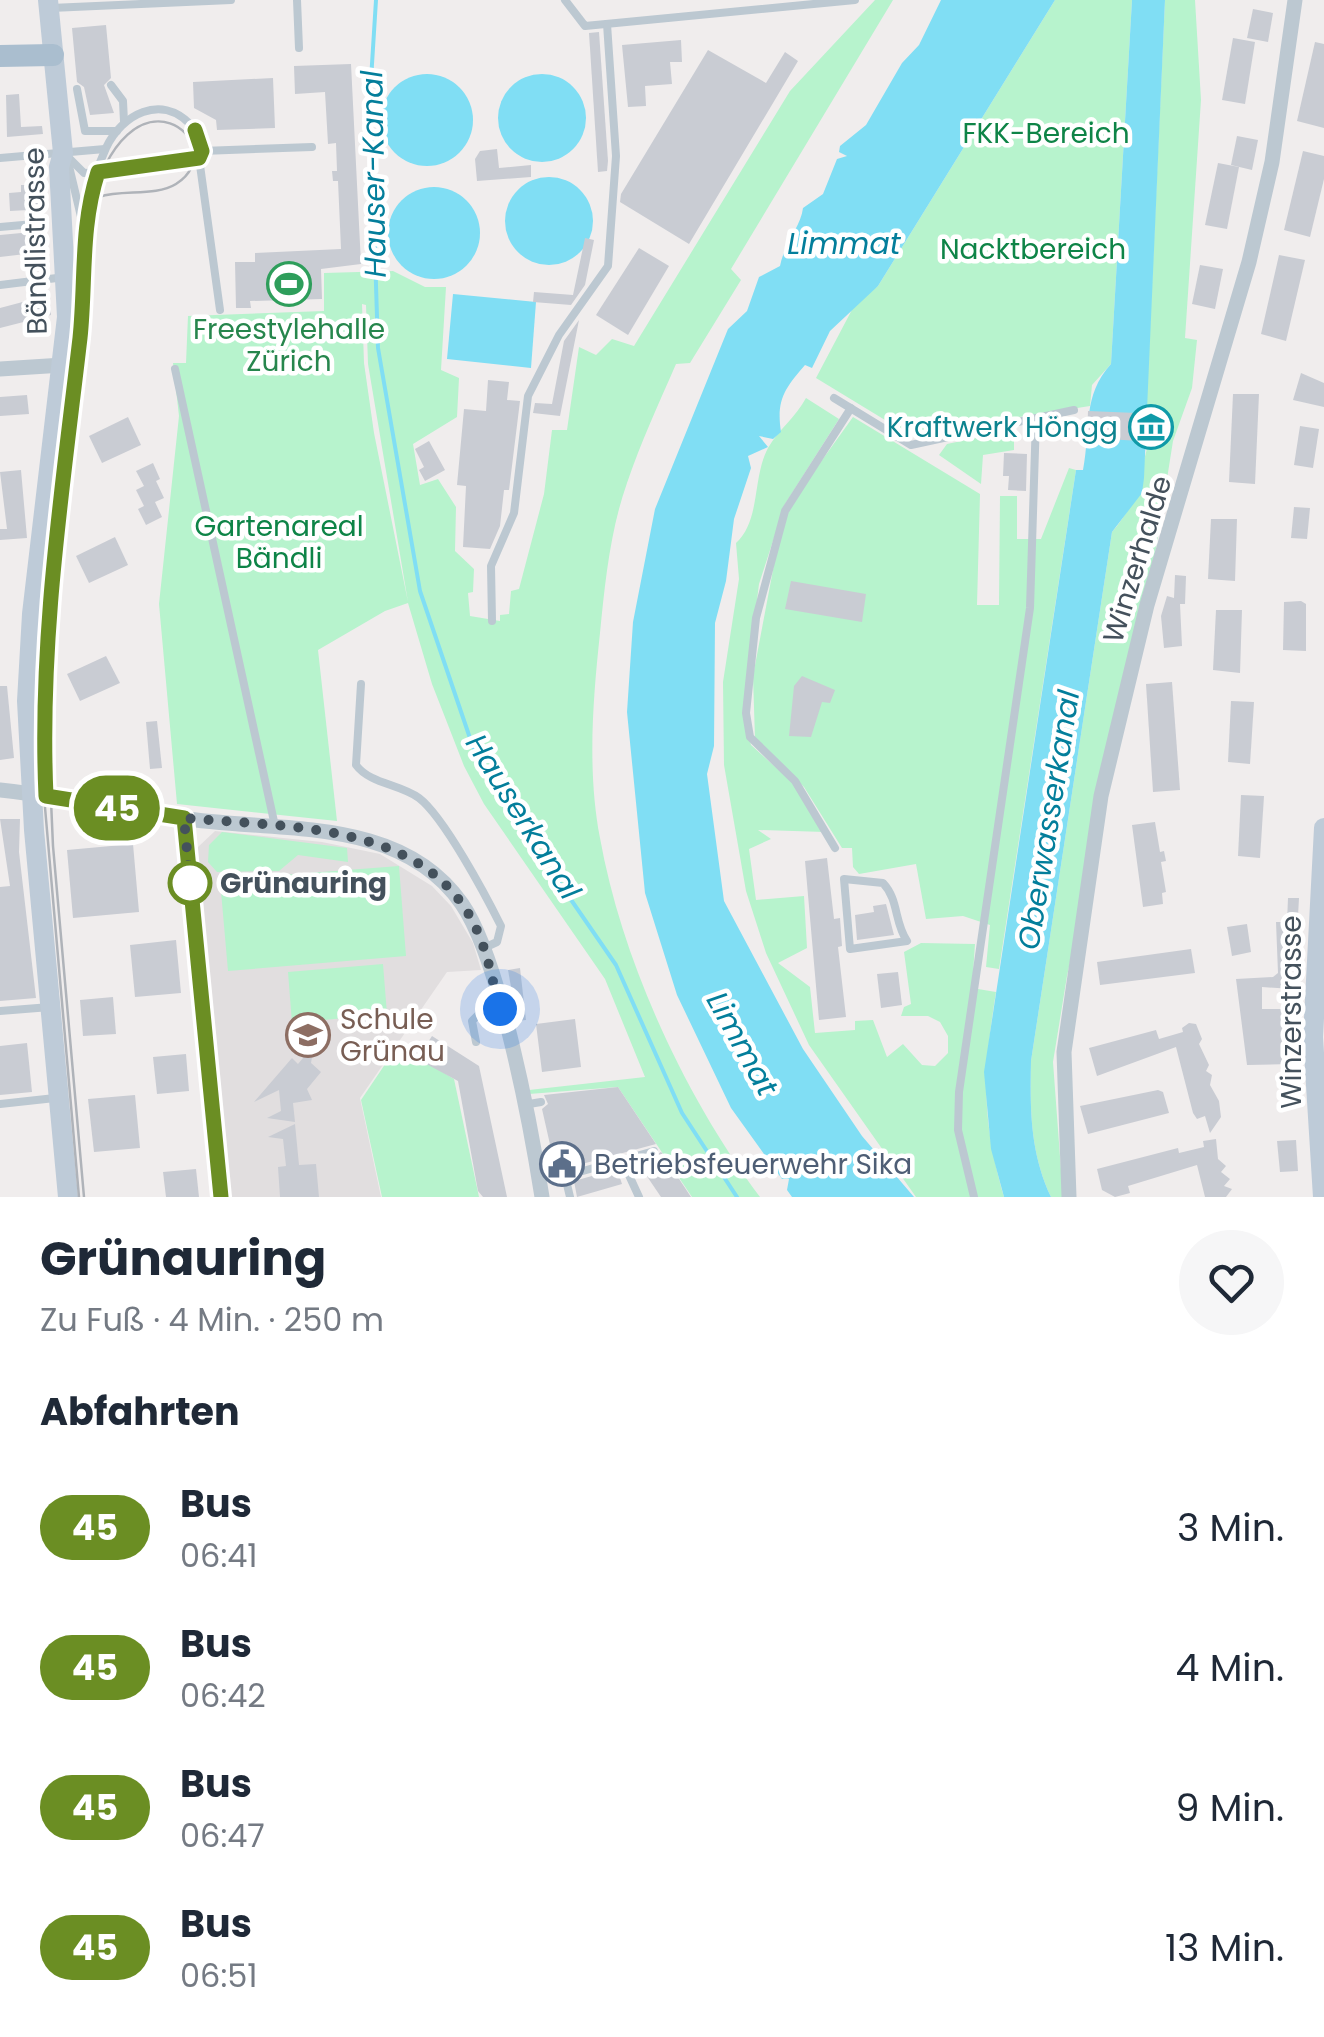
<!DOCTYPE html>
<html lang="de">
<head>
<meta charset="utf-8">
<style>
  :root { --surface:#fff; --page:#f6f6f7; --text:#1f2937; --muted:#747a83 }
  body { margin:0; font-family:Poppins,sans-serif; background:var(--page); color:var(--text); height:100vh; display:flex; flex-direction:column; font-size:38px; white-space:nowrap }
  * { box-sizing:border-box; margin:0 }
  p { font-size:32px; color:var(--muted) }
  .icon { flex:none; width:55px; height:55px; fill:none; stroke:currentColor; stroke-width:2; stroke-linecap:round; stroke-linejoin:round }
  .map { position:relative; height:1197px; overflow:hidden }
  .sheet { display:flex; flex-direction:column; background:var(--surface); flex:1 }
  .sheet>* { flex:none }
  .badge { padding:0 20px; border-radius:32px; font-size:35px; line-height:65px }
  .you { position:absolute; width:50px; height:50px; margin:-25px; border:8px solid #fff; border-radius:50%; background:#1a73e8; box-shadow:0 0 0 15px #1a73e833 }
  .map>.badge { position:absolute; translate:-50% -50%; box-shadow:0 0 0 5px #fff }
  h2 { padding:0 40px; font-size:38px; line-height:90px }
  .round { display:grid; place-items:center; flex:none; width:105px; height:105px; border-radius:52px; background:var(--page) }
  .summary { display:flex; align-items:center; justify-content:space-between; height:170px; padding:0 40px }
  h1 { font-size:48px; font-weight:700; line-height:75px }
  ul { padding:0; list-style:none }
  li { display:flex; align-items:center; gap:30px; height:140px; padding:0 40px }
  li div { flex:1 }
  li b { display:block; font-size:38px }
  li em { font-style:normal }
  li .badge { min-width:110px; font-weight:700; text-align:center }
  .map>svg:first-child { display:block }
  .education { fill:#e1dedf }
  .green { fill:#b7f3cd; fill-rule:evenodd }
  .water { fill:#80def4 }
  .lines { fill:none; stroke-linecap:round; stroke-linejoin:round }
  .stream { stroke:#80def4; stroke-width:4 }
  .building { fill:#c9ccd3 }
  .lane { stroke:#bcc8d1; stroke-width:8 }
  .street { stroke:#bcc8d1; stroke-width:15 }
  .secondary { stroke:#becbd8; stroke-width:20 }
  .primary { stroke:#aabecf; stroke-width:22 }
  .tram { stroke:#afb3b9; stroke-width:2.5 }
  .line-casing { stroke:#fff; stroke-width:22 }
  .line { stroke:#6b8e23; stroke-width:15 }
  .walk { stroke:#44515c; stroke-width:10; stroke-dasharray:0 18 }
  .stop-dot { fill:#fff; stroke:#6b8e23; stroke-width:5 }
  .labels { text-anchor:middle; stroke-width:9; stroke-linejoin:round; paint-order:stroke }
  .park-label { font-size:28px; fill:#0e8447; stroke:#fff }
  .street-label { font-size:28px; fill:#44515c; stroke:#fff }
  .leisure-label { font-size:28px; fill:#27864d; stroke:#fff }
  .culture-label { font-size:28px; fill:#0d838f; stroke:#fff; text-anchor:end }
  .stop-label { font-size:28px; font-weight:bold; fill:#44515c; stroke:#fff; text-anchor:start }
  .education-label { font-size:28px; fill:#785e54; stroke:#fff; text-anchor:start }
  .service-label { font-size:28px; fill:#4e5e75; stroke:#fff; text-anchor:start }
  .water-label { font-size:30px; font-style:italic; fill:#037e9b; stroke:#fff }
</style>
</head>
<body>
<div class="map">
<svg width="1324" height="1197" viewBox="0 0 1324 1197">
  <rect width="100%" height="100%" fill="#f0eded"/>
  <!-- education -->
  <polygon class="education" points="215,831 322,842 380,854 432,886 451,906 473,943 481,970 447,972 360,1098 381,1197 228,1197 197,848"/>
  <!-- green -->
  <g class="green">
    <path d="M875 0H893L731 269 741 280 690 363 676 364C659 403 641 442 627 483 610 531 605 583 600 633 593 699 587 771 600 838 622 961 685 1097 760 1197H692L618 1087 529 1094V1090L645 1077 605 979 484 804 464 766 432 684 408 603 385 611 318 650 337 821 177 804 159 604 179 416 173 363H186L188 316 324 311V273L393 271 425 287H446L441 370 459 378 457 417 413 444 420 485 438 479 456 507 455 551 474 569 473 592 468 593 470 616 500 621V615L509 614 511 591 519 589 544 494 552 430H567L579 347 596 355 612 339 634 346 790 91ZM362 304 366 305 368 364 408 602 374 433 364 363Z"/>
    <polygon points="1055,0 1132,0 1111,364 1092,385 1090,406 908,434 816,378 855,304 878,286"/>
    <path d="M1165 0H1195L1201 100 1185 338 1197 340 1192 388 1173 441 1147 605 1067 976 1053 1062 1063 1197H1051C1030 1152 1030 1110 1031 1061L1112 532C1151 487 1135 460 1161 414L1146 413Z"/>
    <path d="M806 398 839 419 785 504 759 584 743 713 751 745 793 783 825 832 758 830 771 839 749 849 756 900 804 896 807 948 778 963 810 987 815 1033 855 1030V1021L873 1020 887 1057 903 1044 922 1065 935 1066 948 1053V1036L940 1022 928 1016H901L904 1007 911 1004 904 952 921 943 975 944 972 988 996 992C983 1074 981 1116 1004 1197H916L809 1045 766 953 746 891 724 765 723 682 739 579 736 543C761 520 752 478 768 448 778 430 796 417 806 398Z"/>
    <polygon points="853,417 980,494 977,605 999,605 1000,496 1017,496 1017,539 1041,539 1069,468 1076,470 999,969 986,967 990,925 963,916 926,919 916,864 859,874 853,867 852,848 842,848 804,787 755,739 753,676 779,538 792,502"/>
    <polygon points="1014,430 1014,450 983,455 981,484 939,455 947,444"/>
    <polygon points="222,832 347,848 348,862 298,855 279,871 217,872 208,862 209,845"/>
    <polygon points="399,866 406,956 228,971 220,880"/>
    <polygon points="383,964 387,1014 292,1023 288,972"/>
    <polygon points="398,1045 454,1079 479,1197 382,1197 361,1100"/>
  </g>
  <!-- water -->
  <g class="water">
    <path d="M941 0H1055L878 286 830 331 812 368 805 365C785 388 776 400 781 432L773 439 759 436 768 447 748 456 751 468 734 519 726 581 715 623 714 746 707 774 724 901 803 1049 862 1136 914 1197H792L787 1190 789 1179H782L731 1108 677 995 645 893 627 712 633 622 655 509 728 329 747 311 759 277 780 266C784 244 801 226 803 208L823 194 837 159 847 156 839 152 840 146 866 125 902 63 919 45Z"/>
    <path d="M1132 0H1165L1144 478 1142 493 1112 532 1031 1061C1030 1110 1030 1152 1051 1197H1004L991 1149 984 1072 1076 470H1083C1091 428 1082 396 1111 364Z"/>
    <circle cx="427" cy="120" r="46"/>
    <circle cx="542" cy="118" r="44"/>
    <circle cx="549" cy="221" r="44"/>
    <circle cx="434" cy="233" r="46"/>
    <polygon points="453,294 536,302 531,368 447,359"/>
  </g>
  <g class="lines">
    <!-- stream -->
    <polyline class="stream" points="376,0 370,96 378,348 420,591 473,747 507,807 616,965 682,1113 737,1197"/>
  </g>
  <!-- building -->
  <g class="building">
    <polygon points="1253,9 1273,13 1268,42 1247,38"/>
    <polygon points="106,25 111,78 104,85 114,113 90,115 84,87 77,82 72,28"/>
    <polygon points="599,32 608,161 607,171 598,172 589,33"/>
    <polygon points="1233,38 1255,42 1245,104 1222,100"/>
    <polygon points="681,40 682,62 670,62 672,84 645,86 646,106 628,107 622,45"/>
    <polygon points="1315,42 1324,44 1324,128 1297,121"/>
    <polygon points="708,50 766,83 785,52 798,61 689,244 620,202 621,194"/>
    <polygon points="351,64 361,264 321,269 322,299 250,301 251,308 236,308 235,262 255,262 255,253 341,249 338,181 333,181 332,171 337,171 336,143 328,144 325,92 295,94 294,66"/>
    <polygon points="273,78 275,128 217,130 216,120 194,108 193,82"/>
    <polygon points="19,94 21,127 42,126 43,134 7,137 6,95"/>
    <polygon points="1237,136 1258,140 1252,170 1231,165"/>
    <polygon points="497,149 499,168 531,165 531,177 477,181 475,159 480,151"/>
    <polygon points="1303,151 1324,156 1324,179 1310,237 1284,230"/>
    <polygon points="1218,163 1239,167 1227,229 1205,225"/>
    <polygon points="45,171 47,209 10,211 9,193 21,192 21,185 27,185 26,173"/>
    <polygon points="32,232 34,253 0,257 0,235"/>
    <polygon points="585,238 594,240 585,285 571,305 533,302 534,292 573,295"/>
    <polygon points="639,248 669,266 628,335 596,315"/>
    <polygon points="1279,255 1305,260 1286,341 1261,334"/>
    <polygon points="1200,265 1223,269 1215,309 1192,304"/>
    <polygon points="49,295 51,315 0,328 0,308"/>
    <polygon points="579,320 560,416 533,413 535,403 552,404 564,341"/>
    <polygon points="1301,373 1324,383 1324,407 1293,400"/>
    <polygon points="488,380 509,382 507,400 520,401 509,490 504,490 500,526 490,549 463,547 466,486 457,485 464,409 486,411"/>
    <polygon points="1233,394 1259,394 1255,484 1229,482"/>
    <polygon points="27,395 29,414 0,416 0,397"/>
    <polygon points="1088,411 1161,414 1160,442 1087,438"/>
    <polygon points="128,417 141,445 102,463 89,436"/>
    <polygon points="1300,426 1319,429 1313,468 1294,465"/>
    <polygon points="429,441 445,470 425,481 419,470 424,467 415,449"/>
    <polygon points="1004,453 1027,454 1026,491 1008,490 1009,476 1003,476"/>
    <polygon points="153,463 160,479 156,481 164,498 155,502 162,517 146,525 138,509 144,506 136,490 144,486 136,471"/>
    <polygon points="21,470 27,538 0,540 0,529 7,529 0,472"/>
    <polygon points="1294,507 1310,508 1307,539 1291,538"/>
    <polygon points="1211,519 1237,519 1235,581 1208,579"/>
    <polygon points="115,537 128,565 89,583 76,556"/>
    <polygon points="1175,575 1186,576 1185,604 1180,604 1182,646 1164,648 1161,616 1167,596 1174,598"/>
    <polygon points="791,581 866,594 862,622 785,609"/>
    <polygon points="1301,601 1306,604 1306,651 1283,650 1284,602"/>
    <polygon points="1216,610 1242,610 1240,673 1213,670"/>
    <polygon points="106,656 120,683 80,701 67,674"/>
    <polygon points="802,676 835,690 830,703 822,702 811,737 789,736 794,686"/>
    <polygon points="1172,682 1180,790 1153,792 1146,684"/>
    <polygon points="0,686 7,686 14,758 0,760"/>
    <polygon points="1231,701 1254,702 1250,764 1228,762"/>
    <polygon points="157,721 162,768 150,769 146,722"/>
    <polygon points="1241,795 1264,796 1260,858 1238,856"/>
    <polygon points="0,819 20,819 19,852 36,998 0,1001 0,887 10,886"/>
    <polygon points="1155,822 1160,852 1164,851 1166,861 1161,862 1166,892 1162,893 1163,904 1143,907 1132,825"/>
    <polygon points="133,844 139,912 73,918 67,850"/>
    <polygon points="827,858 834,919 840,918 842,946 838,947 846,1017 819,1020 805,861"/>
    <polygon points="1288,898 1299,898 1296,952 1290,951 1292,989 1262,987 1262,1009 1292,1009 1291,1064 1247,1065 1236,979 1273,977 1278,973 1276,922 1287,922"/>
    <polygon points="886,904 894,935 857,940 855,915 874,912 873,906"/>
    <polygon points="1247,924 1251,952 1232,956 1227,927"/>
    <polygon points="176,940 181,993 135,997 130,945"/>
    <polygon points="1191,949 1195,973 1100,985 1097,962"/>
    <polygon points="520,968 526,1020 517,1021 508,970"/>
    <polygon points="898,972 902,1005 881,1008 877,974"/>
    <polygon points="113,997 116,1034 83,1036 80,1000"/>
    <polygon points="575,1019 581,1067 542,1072 536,1024"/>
    <polygon points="1189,1023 1196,1024 1202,1039 1199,1044 1209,1065 1206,1071 1212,1075 1210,1085 1219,1101 1221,1117 1210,1133 1205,1116 1197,1119 1193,1113 1176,1047 1097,1076 1089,1048 1156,1030 1159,1039 1183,1032 1182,1028"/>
    <polygon points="432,1036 479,1066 507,1197 483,1197 478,1191 458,1081 417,1059"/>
    <polygon points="27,1043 32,1092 0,1095 0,1046"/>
    <polygon points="314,1045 311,1063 321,1072 307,1089 312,1100 293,1103 295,1122 267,1118 281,1111 279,1090 254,1102 292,1058 298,1064"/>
    <polygon points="186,1054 189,1091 157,1094 153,1057"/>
    <polygon points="618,1087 656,1144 556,1171 542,1109 548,1104 544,1095"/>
    <polygon points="1158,1090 1163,1092 1169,1113 1088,1134 1080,1106"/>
    <polygon points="135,1095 140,1148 94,1152 88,1099"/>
    <polygon points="295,1124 299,1165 316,1164 319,1197 280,1197 278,1167 286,1166 283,1139 268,1137"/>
    <polygon points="1216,1139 1218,1159 1226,1166 1221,1172 1230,1179 1224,1186 1232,1189 1226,1197 1205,1197 1197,1165 1128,1186 1130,1193 1115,1197 1102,1190 1097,1169 1178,1148 1179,1153 1204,1147 1203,1141"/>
    <polygon points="1296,1140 1298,1171 1280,1172 1277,1141"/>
    <polygon points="661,1152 662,1153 691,1197 661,1197 640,1166"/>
    <polygon points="196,1169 199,1197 166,1197 163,1172"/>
    <polygon points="617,1169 622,1184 577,1197 574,1181"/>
  </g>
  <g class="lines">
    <!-- lane -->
    <g class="lane">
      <polyline points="297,0 299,48"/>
      <polyline points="565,0 585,26 855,0"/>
      <polyline points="51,8 231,0"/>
      <polyline points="111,85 123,101 124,122"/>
      <polyline points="77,89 85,131 117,131"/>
      <polyline points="202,151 312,147"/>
      <polyline points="0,158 105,149"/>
      <polyline points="199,158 220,310"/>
      <polyline points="68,162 83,225"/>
      <polyline points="0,227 34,224"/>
      <polyline points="0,285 65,277"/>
      <polyline points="175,369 275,826"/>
      <polyline points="834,398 911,445 1074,410"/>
      <polyline points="492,621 491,566 514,513 528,396 559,335 608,266 616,156 607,24"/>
      <path d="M361 684 356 765C370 784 400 784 419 798 444 817 486 896 501 926L497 942 484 948"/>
      <path d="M46 794C38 636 64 483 81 326 88 265 79 206 106 148 122 114 161 94 190 124 198 132 201 141 202 151L199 158C162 168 123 171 84 173L67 156"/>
      <polyline points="835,848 795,781 750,737 746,713 756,618 785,511 851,408"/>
      <path d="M844 879 883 883C899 900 894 922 907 941L850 949Z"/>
      <polyline points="0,1011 50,1007"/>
      <polyline points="476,1042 472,1021 480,1013 500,1009"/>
      <polyline points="0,1104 55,1098"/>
      <polyline points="523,1105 541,1102"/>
      <polyline points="622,1160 654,1151"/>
      <polyline points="570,1197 565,1176 622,1160 639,1197"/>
      <polyline points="974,1197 958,1130 959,1092 1030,608 1036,418"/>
    </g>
    <!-- street -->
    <g class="street">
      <polyline points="0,369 63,365"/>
      <path d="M0 790C60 797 121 808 181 818 275 833 400 814 462 904 500 959 531 1127 542 1197"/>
      <polyline points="184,818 221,1197"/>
      <polyline points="1069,1197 1064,1052 1101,796 1147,605 1249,262 1272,162 1295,0"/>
    </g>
    <!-- secondary -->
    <g class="secondary">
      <polyline points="48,0 63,153 59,167 67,317 32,614 27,701 34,830 68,1197"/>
      <polyline points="1323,1197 1313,1037 1324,828"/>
    </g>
    <!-- primary -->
    <polyline class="primary" points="0,56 53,55"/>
    <!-- tram -->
    <path class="tram" d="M79 1197 44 796 41 706 46 593 78 324 80 220C84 210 90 203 99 197 123 189 155 197 176 184 237 145 128 52 89 212L84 326 57 546 47 709 53 846 84 1197"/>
  </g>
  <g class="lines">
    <!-- line casing -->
    <g class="line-casing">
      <path id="line" d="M195 130 202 151 199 158 98 172C80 228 86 281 80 338 62 492 39 642 46 796L184 818 221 1197"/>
    </g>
    <!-- line -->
    <use href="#line" class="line"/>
    <!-- walk -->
    <path class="walk" d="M190 883 184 818C287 828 432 820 479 935 489 959 493 984 500 1009"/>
  </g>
  <!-- icons -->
  <defs>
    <g id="stadium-ring" transform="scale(2.25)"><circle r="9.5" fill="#fff" stroke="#2e9e5b" stroke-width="1.5"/><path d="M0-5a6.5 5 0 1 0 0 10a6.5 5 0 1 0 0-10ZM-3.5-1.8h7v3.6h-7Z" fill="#2e9e5b"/></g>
    <g id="museum-ring" transform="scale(2.25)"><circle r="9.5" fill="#fff" stroke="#0f9aa8" stroke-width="1.5"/><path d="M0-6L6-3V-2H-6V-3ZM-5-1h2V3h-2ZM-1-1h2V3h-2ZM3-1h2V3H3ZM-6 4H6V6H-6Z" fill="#0f9aa8"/></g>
    <g id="school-ring" transform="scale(2.25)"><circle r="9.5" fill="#fff" stroke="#8d6e63" stroke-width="1.5"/><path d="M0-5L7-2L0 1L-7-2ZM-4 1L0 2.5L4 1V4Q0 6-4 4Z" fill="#8d6e63"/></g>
    <g id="civic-ring" transform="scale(2.25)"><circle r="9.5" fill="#fff" stroke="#5c6f8a" stroke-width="1.5"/><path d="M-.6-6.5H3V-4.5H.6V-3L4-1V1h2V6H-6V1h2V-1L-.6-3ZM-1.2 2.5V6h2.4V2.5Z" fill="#5c6f8a"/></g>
  </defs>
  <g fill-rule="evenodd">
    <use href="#stadium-ring" x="289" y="284"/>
    <use href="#museum-ring" x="1151" y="427"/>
    <use href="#school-ring" x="308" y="1035"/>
    <use href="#civic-ring" x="562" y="1164"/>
  </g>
  <!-- markers -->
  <circle class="stop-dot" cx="190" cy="883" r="20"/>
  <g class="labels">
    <!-- park labels -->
    <g class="park-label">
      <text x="1046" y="143">FKK-Bereich</text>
      <text x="1033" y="259">Nacktbereich</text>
      <text x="279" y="536">Gartenareal<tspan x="279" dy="32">Bändli</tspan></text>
    </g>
    <!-- street labels -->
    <g class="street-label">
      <text transform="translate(35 241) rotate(-91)" y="10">Bändlistrasse</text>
      <text transform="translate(1137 559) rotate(-73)" y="10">Winzerhalde</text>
      <text transform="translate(1291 1012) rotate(-90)" y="10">Winzerstrasse</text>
    </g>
    <!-- leisure labels -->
    <g class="leisure-label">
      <text x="289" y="339">Freestylehalle<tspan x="289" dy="32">Zürich</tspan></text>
    </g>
    <!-- culture labels -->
    <g class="culture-label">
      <text x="1118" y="437">Kraftwerk Höngg</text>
    </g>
    <!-- stop labels -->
    <g class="stop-label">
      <text x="220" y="893">Grünauring</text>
    </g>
    <!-- education labels -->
    <g class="education-label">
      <text x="340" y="1029">Schule<tspan x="340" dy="32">Grünau</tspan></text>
    </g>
    <!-- service labels -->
    <g class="service-label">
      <text x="594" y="1174">Betriebsfeuerwehr Sika</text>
    </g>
    <!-- water labels -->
    <g class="water-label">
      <text transform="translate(374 174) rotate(-91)" y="10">Hauser-Kanal</text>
      <text x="844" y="254">Limmat</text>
      <text transform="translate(523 817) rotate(58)" y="10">Hauserkanal</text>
      <text transform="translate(1049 820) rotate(-81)" y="10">Oberwasserkanal</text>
      <text transform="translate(742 1044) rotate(61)" y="10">Limmat</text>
    </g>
  </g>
</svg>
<div class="you" style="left:500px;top:1009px"></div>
<b class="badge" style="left:117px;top:808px;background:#6b8e23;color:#fff">45</b>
</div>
<section class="sheet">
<div class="summary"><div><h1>Grünauring</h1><p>Zu Fuß · 4 Min. · 250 m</p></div><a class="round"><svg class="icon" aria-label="heart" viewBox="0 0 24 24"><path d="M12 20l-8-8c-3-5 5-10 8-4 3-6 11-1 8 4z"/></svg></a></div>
<h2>Abfahrten</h2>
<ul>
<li><span class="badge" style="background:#6b8e23;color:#fff">45</span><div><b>Bus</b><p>06:41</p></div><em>3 Min.</em></li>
<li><span class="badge" style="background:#6b8e23;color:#fff">45</span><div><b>Bus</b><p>06:42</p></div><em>4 Min.</em></li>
<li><span class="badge" style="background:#6b8e23;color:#fff">45</span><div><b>Bus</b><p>06:47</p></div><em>9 Min.</em></li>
<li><span class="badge" style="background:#6b8e23;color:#fff">45</span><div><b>Bus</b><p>06:51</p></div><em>13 Min.</em></li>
</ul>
</section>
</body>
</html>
